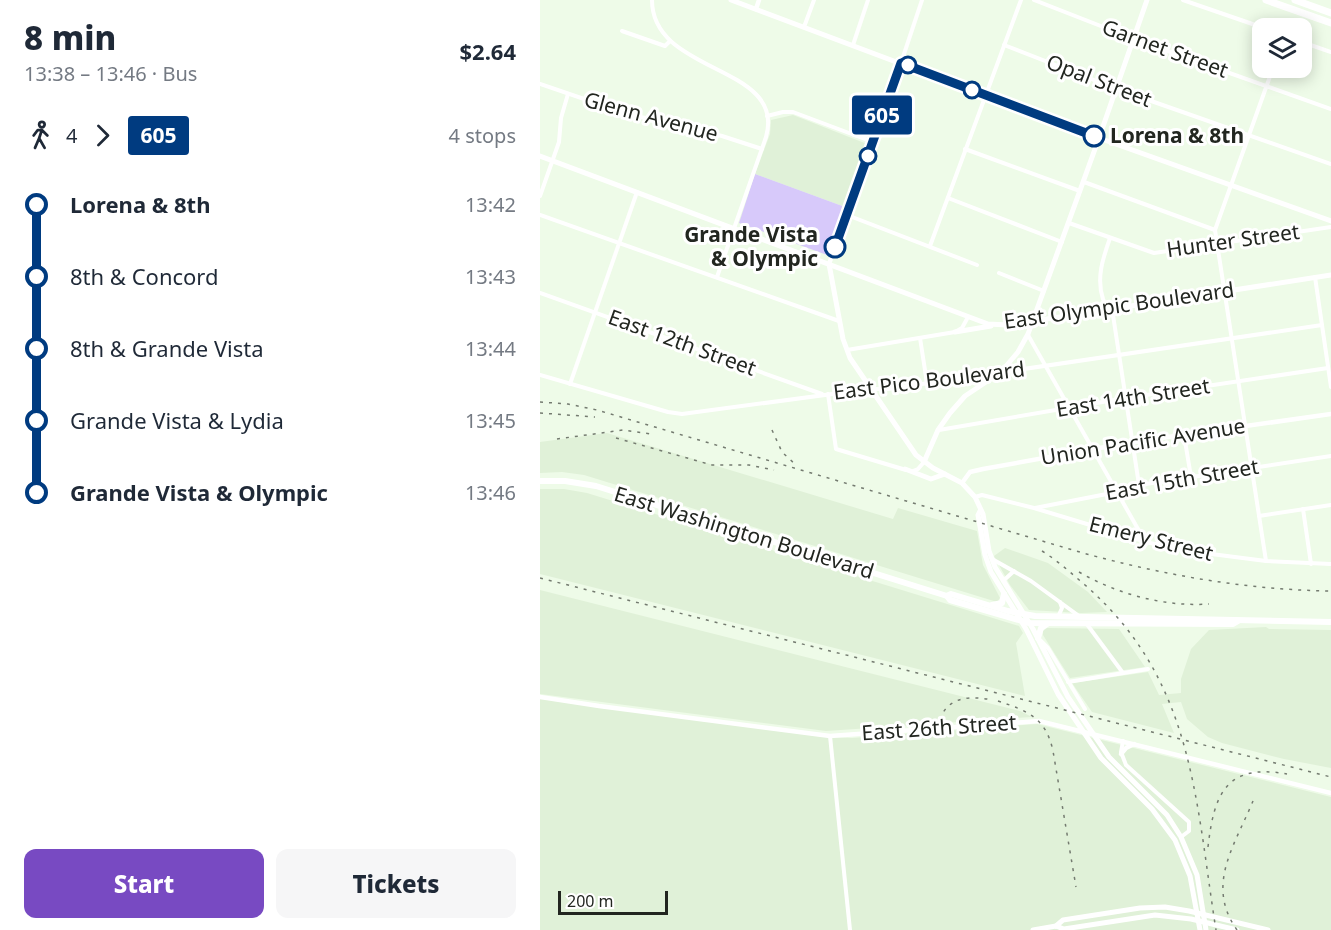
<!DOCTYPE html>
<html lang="en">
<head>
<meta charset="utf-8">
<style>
  :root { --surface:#fff; --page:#f6f6f7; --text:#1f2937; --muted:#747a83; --accent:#784ac2 }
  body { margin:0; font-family:"Noto Sans",sans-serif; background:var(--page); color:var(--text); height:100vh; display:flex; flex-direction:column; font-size:22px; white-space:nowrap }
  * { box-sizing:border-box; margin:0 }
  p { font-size:20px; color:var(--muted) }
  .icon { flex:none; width:33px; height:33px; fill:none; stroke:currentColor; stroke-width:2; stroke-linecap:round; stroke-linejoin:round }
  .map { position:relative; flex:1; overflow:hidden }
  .side { display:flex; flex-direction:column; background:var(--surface); width:540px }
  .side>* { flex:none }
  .badge { padding:0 12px; border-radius:4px; font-size:21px; line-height:39px }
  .tools { position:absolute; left:712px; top:18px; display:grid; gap:12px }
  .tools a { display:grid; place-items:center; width:60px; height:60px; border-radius:12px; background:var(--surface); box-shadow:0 3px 15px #0003; font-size:30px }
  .scale { position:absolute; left:18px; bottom:15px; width:110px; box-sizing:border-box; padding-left:6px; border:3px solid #222620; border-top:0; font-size:16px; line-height:21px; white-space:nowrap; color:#222620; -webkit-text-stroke:4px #fff; paint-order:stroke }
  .map>.badge { position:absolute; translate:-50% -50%; box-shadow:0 0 0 3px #fff }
  .legs { display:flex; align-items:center; gap:9px; height:66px; padding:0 24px; font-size:20px }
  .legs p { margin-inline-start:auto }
  .summary { display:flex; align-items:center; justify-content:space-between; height:102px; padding:0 24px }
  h1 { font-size:33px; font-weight:800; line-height:45px }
  .cta { display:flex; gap:12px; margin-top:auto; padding:12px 24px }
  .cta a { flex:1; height:69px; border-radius:12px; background:var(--accent); color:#fff; font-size:24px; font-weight:800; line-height:69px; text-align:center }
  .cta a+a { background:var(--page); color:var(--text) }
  ul { padding:0 24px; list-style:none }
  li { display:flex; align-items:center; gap:21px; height:72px; font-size:22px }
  li i { display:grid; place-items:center; width:9px; height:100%; margin:0 8px; background:currentColor }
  li i::after { content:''; width:15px; height:15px; margin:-8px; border:4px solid; border-radius:50%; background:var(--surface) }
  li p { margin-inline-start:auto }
  li:first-child i { background:linear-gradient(#0000 50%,currentColor 0) }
  li:last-child i { background:linear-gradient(currentColor 50%,#0000 0) }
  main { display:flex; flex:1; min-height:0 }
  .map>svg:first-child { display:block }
  .built { fill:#e0f1d8 }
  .grass { fill:#d7c9fa }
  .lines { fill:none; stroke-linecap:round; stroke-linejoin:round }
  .minor { stroke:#fff; stroke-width:4 }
  .tertiary { stroke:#fff; stroke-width:4.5 }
  .secondary { stroke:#fff; stroke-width:5 }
  .primary { stroke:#fff; stroke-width:6 }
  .motorway { stroke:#fff; stroke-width:7 }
  .rail { stroke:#747b70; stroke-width:1.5; stroke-dasharray:3 6; stroke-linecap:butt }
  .line-1-casing { stroke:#fff; stroke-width:14 }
  .line-1 { stroke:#003b80; stroke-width:9 }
  .stop-1-dot { fill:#fff; stroke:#003b80; stroke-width:3 }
  .labels { text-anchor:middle; stroke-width:6; stroke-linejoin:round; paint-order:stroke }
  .street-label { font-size:21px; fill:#222620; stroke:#fff }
  .stop-label { font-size:21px; font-weight:bold; fill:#222620; stroke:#fff; text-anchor:start }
</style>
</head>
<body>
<main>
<section class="side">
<div class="summary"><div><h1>8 min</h1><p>13:38 – 13:46 · Bus</p></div><b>$2.64</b></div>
<div class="legs"><svg class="icon" aria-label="walk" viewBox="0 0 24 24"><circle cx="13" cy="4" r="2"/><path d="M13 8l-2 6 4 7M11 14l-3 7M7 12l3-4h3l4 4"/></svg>4<svg class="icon" aria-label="forward" viewBox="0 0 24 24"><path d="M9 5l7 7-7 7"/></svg><b class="badge" style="background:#003b80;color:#fff">605</b><p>4 stops</p></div>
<ul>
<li><i style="color:#003b80"></i><b>Lorena &amp; 8th</b><p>13:42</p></li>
<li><i style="color:#003b80"></i><span>8th &amp; Concord</span><p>13:43</p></li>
<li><i style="color:#003b80"></i><span>8th &amp; Grande Vista</span><p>13:44</p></li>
<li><i style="color:#003b80"></i><span>Grande Vista &amp; Lydia</span><p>13:45</p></li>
<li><i style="color:#003b80"></i><b>Grande Vista &amp; Olympic</b><p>13:46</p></li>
</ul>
<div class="cta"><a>Start</a><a>Tickets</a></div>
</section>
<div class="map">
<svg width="791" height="930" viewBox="0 0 791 930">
  <rect width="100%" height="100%" fill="#eefbe8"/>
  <!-- built -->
  <g class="built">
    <polygon points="253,115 327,144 305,207 215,174 230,134 231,120"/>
    <polygon points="67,433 353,519 358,508 437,531 443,565 460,598 457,602 44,475 22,472 0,473 0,442"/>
    <polygon points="0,489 24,489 47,493 479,626 483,633 476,643 485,696 0,574"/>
    <polygon points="465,548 508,563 548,592 567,612 541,613 489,610 470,585 454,556"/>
    <polygon points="0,590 480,711 492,717 286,731 0,694"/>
    <polygon points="726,627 729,629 791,630 791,768 744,759 682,743 668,737 647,719 641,702 622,704 634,733 552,712 532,683 608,672 619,695 641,693 641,679 651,649 669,630"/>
    <polygon points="507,628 579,629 605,667 530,678 503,635 503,631"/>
    <polygon points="0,698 284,737 312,738 497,724 791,797 791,930 0,930"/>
  </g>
  <!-- grass -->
  <polygon class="grass" points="215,174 305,207 287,255 199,223"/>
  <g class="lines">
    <!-- minor -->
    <g class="minor">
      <path d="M112 0C112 75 247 64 226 137L177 277"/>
      <polyline points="494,0 594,39 791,109"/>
      <polyline points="643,0 724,28"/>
      <polyline points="264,27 274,0"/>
      <polyline points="746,28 747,25"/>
      <polyline points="82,31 125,46 130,41"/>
      <polyline points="762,42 791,52"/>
      <polyline points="313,45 328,0"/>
      <polyline points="464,45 577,89 791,164"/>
      <polyline points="361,63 382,0"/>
      <polyline points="0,84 88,114 182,136 222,149"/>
      <polyline points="227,116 243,112 253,112 333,142"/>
      <polyline points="425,149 540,191"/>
      <polyline points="544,182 675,230"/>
      <polyline points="0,196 19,142 21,118 28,94"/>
      <polyline points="408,198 522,242"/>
      <polyline points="0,215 299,321"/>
      <polyline points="307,215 437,265"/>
      <polyline points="529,223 614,253 791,227"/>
      <path d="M570 238C563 258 556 278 563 299 565 304 570 309 573 315L599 485"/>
      <polyline points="390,246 481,0"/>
      <polyline points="459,273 504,291"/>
      <polyline points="775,277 791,387"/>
      <polyline points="0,293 282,394"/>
      <polyline points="488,335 598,529 600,540"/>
      <polyline points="380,338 387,383"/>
      <polyline points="307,350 415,332 422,328 428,317"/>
      <polyline points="0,375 128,412 142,414 330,389 348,389 782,325"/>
      <polyline points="30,384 97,192"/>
      <polyline points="288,394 296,449 366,470"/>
      <polyline points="399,430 586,398 788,368"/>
      <polyline points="644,435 651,477"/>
      <polyline points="373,471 378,469 384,462"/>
      <polyline points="435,497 442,495 494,508 610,543 648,551 726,561 791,564"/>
      <polyline points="495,508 577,492 599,485 791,456"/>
      <polyline points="763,509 771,564"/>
      <polyline points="719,516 791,505"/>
      <polyline points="452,559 491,581 539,616"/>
      <polyline points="726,561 675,230 733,68"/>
      <polyline points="463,581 474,571"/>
      <polyline points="518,617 522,608 520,602"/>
      <polyline points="546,623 583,673"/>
      <polyline points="500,640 508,648 545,709"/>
      <polyline points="528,682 608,669"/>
      <polyline points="290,736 310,930"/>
      <polyline points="583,741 581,752 586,765 649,822 649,831 641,837"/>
    </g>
    <!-- tertiary -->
    <g class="tertiary">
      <polyline points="216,9 219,0"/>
      <polyline points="289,264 361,63"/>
      <polyline points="422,483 430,472 443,469 593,442 791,414"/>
      <polyline points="0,697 59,706 290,736 499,721 791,793"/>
      <polyline points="581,754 586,748 594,744"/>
    </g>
    <!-- secondary -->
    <g class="secondary">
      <polyline points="191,0 559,138 791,221"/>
      <polyline points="0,156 448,324 468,325 791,275"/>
      <polyline points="289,264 303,339 310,358 376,455 393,468 422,483 435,497 443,514 449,551 455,567 493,629 528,697 569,757 627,815 641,837 657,875 666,930"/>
      <polyline points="415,332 451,326"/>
      <polyline points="384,462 398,430 410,413 425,396 461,372 478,352 488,334 559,138 607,0"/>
      <polyline points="365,469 391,479 405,474"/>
      <polyline points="440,511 438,515 445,555 451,572 486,629 518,694 561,758 612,809 635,840 650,876 660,930"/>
      <polyline points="516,926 523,920 600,908 625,907 649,911 728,930"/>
      <polyline points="493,930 516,926 524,929 615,915 651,919 697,930"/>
    </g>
    <!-- primary -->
    <g class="primary">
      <polyline points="0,481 25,481 56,486 407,596 411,594 468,611 495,616 791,622"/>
      <polyline points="407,596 410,600 489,623 693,624 698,621"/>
      <polyline points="452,605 462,603 464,594"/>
      <polyline points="498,638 501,628 507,624"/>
    </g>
    <!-- motorway -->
    <g class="motorway">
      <polyline points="726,0 791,23"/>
      <polyline points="755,0 791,13"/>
    </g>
    <!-- rail -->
    <g class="rail">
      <path d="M0 402 28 404 57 410 543 553C624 575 707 590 791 591"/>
      <polyline points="0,413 55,417"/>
      <polyline points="232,430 242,452 257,466"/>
      <polyline points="76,438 172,465 209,465 234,470"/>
      <polyline points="17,439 83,430 111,434"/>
      <path d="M502 551C518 561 531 573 545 585 654 680 655 798 676 930"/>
      <path d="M539 572C577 594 624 607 669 604"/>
      <polyline points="0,578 791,777"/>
      <path d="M458 701C488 711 506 718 513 751L536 887"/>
      <path d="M397 728C404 697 426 695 453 700"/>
      <path d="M668 847C674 794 686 763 747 774"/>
      <path d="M697 930C665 885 695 845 713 801"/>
    </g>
  </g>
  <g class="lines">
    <!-- line-1 casing -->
    <g class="line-1-casing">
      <polyline id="line-1" points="295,247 361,63 554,136"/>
    </g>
    <!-- line-1 -->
    <use href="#line-1" class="line-1"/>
  </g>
  <!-- markers -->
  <g class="stop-1-dot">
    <circle cx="368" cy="65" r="8"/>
    <circle cx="432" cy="90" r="8"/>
    <circle cx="554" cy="136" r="10"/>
    <circle cx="328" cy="156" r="8"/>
    <circle cx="295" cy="247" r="10"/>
  </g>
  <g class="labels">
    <!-- street labels -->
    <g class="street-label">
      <text transform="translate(625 49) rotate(20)" y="7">Garnet Street</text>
      <text transform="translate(559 81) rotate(21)" y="7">Opal Street</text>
      <text transform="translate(111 117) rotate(15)" y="7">Glenn Avenue</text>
      <text transform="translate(693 241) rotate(-8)" y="7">Hunter Street</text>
      <text transform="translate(579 306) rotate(-8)" y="7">East Olympic Boulevard</text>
      <text transform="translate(142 343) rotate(20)" y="7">East 12th Street</text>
      <text transform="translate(389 381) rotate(-7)" y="7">East Pico Boulevard</text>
      <text transform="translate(593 398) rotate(-9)" y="7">East 14th Street</text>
      <text transform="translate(603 442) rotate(-9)" y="7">Union Pacific Avenue</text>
      <text transform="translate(642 480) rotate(-10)" y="7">East 15th Street</text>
      <text transform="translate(204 533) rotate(17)" y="7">East Washington Boulevard</text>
      <text transform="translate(611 539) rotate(14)" y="7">Emery Street</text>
      <text transform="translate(399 728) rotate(-4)" y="7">East 26th Street</text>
    </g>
    <!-- stop labels -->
    <g class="stop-label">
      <text x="570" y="143">Lorena &amp; 8th</text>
      <text x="278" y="242" text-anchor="end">Grande Vista<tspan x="278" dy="24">&amp; Olympic</tspan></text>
    </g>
  </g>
</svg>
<div class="tools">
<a><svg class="icon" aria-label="layers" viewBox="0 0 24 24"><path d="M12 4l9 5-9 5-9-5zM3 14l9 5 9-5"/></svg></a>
</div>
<div class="scale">200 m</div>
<b class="badge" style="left:342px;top:115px;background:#003b80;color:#fff">605</b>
</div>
</main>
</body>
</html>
